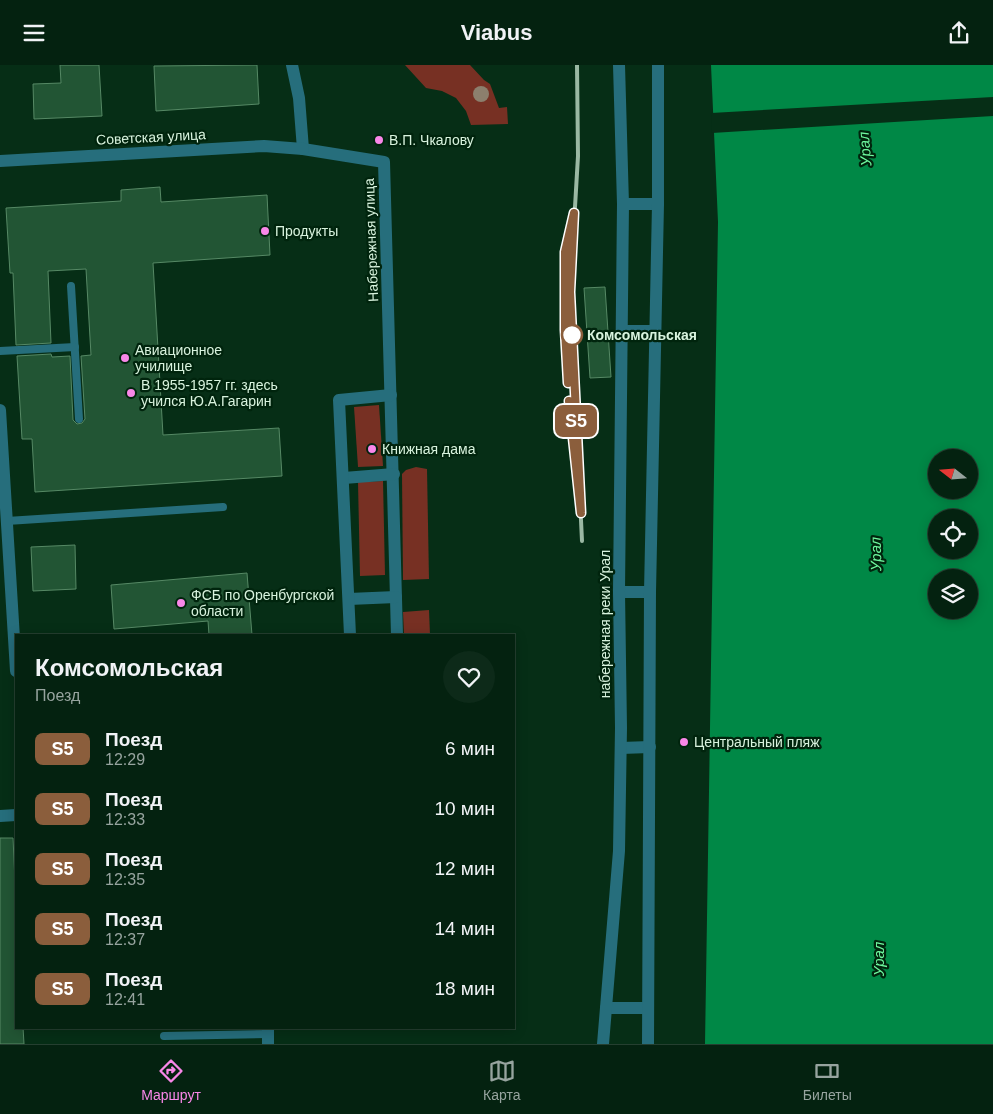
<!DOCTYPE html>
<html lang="ru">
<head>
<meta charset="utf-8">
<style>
  :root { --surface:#042210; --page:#0d2a19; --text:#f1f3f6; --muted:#97a49f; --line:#253f30; --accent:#f987e8 }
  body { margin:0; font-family:Arial,sans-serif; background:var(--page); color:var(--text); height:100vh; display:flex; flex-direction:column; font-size:19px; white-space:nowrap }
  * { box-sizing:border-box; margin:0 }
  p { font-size:16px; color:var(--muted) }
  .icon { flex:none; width:28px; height:28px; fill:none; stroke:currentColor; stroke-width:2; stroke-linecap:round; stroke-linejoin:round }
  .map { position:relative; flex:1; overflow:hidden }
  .side { position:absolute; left:15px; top:569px; width:500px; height:395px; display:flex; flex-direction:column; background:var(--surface); border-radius:0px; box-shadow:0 2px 12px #0003,0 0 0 1px var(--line) }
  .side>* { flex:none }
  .badge { padding:0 10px; border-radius:8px; font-size:18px; line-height:32px }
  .needle { width:32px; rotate:287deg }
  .tools { position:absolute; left:928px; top:384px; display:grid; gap:10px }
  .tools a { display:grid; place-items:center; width:50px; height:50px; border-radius:50%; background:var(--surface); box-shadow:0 2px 12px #0003,0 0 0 1px var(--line); font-size:25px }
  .map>.badge { position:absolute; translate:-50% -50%; box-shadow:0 0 0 2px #fff }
  .round { display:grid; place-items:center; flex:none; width:52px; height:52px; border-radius:26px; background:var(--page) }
  .summary { display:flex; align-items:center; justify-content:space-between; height:85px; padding:0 20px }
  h1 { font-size:24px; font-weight:800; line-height:38px }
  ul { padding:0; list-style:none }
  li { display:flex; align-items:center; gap:15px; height:60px; padding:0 20px }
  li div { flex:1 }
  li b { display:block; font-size:19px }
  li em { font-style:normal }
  li .badge { min-width:55px; font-weight:700; text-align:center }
  header { display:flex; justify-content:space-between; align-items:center; height:65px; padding:0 20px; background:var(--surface); font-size:22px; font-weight:800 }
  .menu { display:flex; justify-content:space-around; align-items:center; height:70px; border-top:1px solid var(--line); background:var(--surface); font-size:14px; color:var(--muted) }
  .menu a { display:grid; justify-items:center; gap:2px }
  .menu .active { color:var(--accent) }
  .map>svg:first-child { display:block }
  .green { fill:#773023 }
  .water { fill:#008846; fill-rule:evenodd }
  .pier { fill:#062e16 }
  .building { fill:#225534; stroke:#568965 }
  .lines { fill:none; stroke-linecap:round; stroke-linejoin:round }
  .lane { stroke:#266e7c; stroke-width:8 }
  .street { stroke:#266e7c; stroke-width:12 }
  .rail { stroke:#9ab8a3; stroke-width:4 }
  .tree { fill:#8c7f6d }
  .line-casing { stroke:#fff; stroke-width:11 }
  .line { stroke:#8b5e3c; stroke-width:8 }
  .poi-dot { fill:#f987e8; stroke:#00240d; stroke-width:2 }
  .stop-dot { fill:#fff; stroke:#8b5e3c; stroke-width:2.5 }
  .labels { text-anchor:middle; stroke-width:4.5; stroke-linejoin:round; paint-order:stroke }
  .street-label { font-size:14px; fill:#d8f3de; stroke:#00240d }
  .poi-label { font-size:14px; fill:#d8f3de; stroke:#00240d; text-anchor:start }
  .stop-label { font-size:14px; font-weight:bold; fill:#d8f3de; stroke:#00240d; text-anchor:start }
  .water-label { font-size:15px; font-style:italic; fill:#6ef89f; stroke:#00240d }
</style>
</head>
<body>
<header><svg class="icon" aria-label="menu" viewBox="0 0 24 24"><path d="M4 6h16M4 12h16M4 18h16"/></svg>Viabus<svg class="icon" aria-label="share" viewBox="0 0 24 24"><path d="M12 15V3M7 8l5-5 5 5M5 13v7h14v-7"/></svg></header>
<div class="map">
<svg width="993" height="979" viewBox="0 0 993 979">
  <rect width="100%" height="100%" fill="#062e16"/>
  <!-- green -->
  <g class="green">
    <polygon points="405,0 470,0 484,15 490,19 499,43 507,42 508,59 471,60 466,46 456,33 442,26 426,23"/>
    <polygon points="379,340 383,401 358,402 354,342"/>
    <polygon points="416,402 427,404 429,514 403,515 402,409 406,405"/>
    <polygon points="383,416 385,510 360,511 358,417"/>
    <polygon points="429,545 430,570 404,570 403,547"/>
  </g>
  <!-- water -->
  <path class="water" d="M711 0H993V979H705L718 157ZM936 392H969V425H936ZM936 452H969V485H936ZM936 512H969V545H936Z"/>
  <!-- pier -->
  <polygon class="pier" points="993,32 993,51 712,68 711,48"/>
  <!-- building -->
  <g class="building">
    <polygon points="60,0 99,0 102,51 34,54 33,19 61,18"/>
    <polygon points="257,0 259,39 156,46 154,1"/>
    <polygon points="160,122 161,137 267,130 270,190 153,198 163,370 279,363 282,411 35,427 32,374 22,374 17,291 51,289 52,292 70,291 73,355 77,359 82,358 85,354 81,291 91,290 86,204 48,206 51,278 16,280 13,208 10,208 6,143 121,136 121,125"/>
    <polygon points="605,222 611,312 590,313 584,223"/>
    <polygon points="75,480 76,524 33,526 31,482"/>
    <polygon points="247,508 252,570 209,570 208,556 114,564 111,520"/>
    <polygon points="0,773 13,773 16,838 16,962 23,962 24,979 0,979"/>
  </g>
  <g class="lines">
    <!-- lane -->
    <g class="lane">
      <polyline points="71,221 79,354"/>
      <polyline points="0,286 75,282"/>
      <polyline points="7,456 223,442"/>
      <polyline points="164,971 268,969"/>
    </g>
    <!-- street -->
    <g class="street">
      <polyline points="292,0 299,33 303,84 384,97 397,570"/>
      <polyline points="619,0 623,139"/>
      <polyline points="0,96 264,81 303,84"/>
      <polyline points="622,266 655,266"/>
      <polyline points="0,345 16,606"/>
      <polyline points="344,413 394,409"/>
      <polyline points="619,527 650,527"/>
      <polyline points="349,534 396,532"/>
      <polyline points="350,570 339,335 391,330"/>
      <polyline points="621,683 650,682"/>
      <polyline points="0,751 16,750"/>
      <polyline points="606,943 648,943"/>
      <polyline points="268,979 268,962"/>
      <polyline points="603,979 619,786 621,663 619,527 623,139 658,139"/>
      <polyline points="648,979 650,527 658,139 658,0"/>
    </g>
    <!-- rail -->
    <polyline class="rail" points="577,0 578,91 570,227 582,476"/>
  </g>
  <!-- trees -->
  <circle class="tree" cx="481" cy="29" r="8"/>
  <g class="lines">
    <!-- line casing -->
    <g class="line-casing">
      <polyline id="line" points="568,318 565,265 565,187 574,148 570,227 581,448 569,336"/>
    </g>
    <!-- line -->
    <use href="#line" class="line"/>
  </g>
  <!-- markers -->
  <g class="poi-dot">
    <circle cx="379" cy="75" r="5"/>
    <circle cx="265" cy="166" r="5"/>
    <circle cx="125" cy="293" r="5"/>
    <circle cx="131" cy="328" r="5"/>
    <circle cx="372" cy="384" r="5"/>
    <circle cx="181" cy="538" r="5"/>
    <circle cx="684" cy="677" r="5"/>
  </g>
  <circle class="stop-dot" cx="572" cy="270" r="10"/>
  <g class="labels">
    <!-- street labels -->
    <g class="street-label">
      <text transform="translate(151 72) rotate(-3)" y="5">Советская улица</text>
      <text transform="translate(371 175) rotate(-92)" y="5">Набережная улица</text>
      <text transform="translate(605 559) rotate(-90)" y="5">набережная реки Урал</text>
    </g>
    <!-- poi labels -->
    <g class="poi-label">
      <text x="389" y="80">В.П. Чкалову</text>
      <text x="275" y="171">Продукты</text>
      <text x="135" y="290">Авиационное<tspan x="135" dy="16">училище</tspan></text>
      <text x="141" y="325">В 1955-1957 гг. здесь<tspan x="141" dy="16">учился Ю.А.Гагарин</tspan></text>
      <text x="382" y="389">Книжная дама</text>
      <text x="191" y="535">ФСБ по Оренбургской<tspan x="191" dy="16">области</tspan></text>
      <text x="694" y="682">Центральный пляж</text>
    </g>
    <!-- stop labels -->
    <g class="stop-label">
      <text x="587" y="275">Комсомольская</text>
    </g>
    <!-- water labels -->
    <g class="water-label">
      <text transform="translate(865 84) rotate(-95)" y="5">Урал</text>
      <text transform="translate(876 489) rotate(-91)" y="5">Урал</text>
      <text transform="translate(879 894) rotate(-90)" y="5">Урал</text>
    </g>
  </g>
</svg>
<div class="tools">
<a><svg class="needle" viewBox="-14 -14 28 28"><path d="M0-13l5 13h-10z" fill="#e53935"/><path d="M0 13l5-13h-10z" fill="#97a49f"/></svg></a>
<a><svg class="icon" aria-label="locate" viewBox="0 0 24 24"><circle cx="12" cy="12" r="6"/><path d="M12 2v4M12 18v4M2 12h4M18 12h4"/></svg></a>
<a><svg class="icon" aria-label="layers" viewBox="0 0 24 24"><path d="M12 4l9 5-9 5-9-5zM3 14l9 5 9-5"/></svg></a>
</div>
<b class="badge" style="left:576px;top:356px;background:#8b5e3c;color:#fff">S5</b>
<section class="side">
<div class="summary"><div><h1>Комсомольская</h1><p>Поезд</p></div><a class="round"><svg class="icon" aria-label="heart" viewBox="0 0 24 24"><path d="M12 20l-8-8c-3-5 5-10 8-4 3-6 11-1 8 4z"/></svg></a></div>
<ul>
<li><span class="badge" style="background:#8b5e3c;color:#fff">S5</span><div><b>Поезд</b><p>12:29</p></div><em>6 мин</em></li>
<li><span class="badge" style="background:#8b5e3c;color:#fff">S5</span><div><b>Поезд</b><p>12:33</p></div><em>10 мин</em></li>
<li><span class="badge" style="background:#8b5e3c;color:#fff">S5</span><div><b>Поезд</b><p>12:35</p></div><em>12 мин</em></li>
<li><span class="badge" style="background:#8b5e3c;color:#fff">S5</span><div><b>Поезд</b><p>12:37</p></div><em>14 мин</em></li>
<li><span class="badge" style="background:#8b5e3c;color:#fff">S5</span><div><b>Поезд</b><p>12:41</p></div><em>18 мин</em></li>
</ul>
</section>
</div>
<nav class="menu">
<a class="active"><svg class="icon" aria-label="directions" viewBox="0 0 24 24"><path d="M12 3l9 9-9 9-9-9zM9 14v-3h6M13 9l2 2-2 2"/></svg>Маршрут</a>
<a><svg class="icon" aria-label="map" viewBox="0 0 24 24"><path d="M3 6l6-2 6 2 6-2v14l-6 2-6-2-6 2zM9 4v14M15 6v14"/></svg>Карта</a>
<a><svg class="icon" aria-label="tickets" viewBox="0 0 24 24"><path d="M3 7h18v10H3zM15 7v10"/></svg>Билеты</a>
</nav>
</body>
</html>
